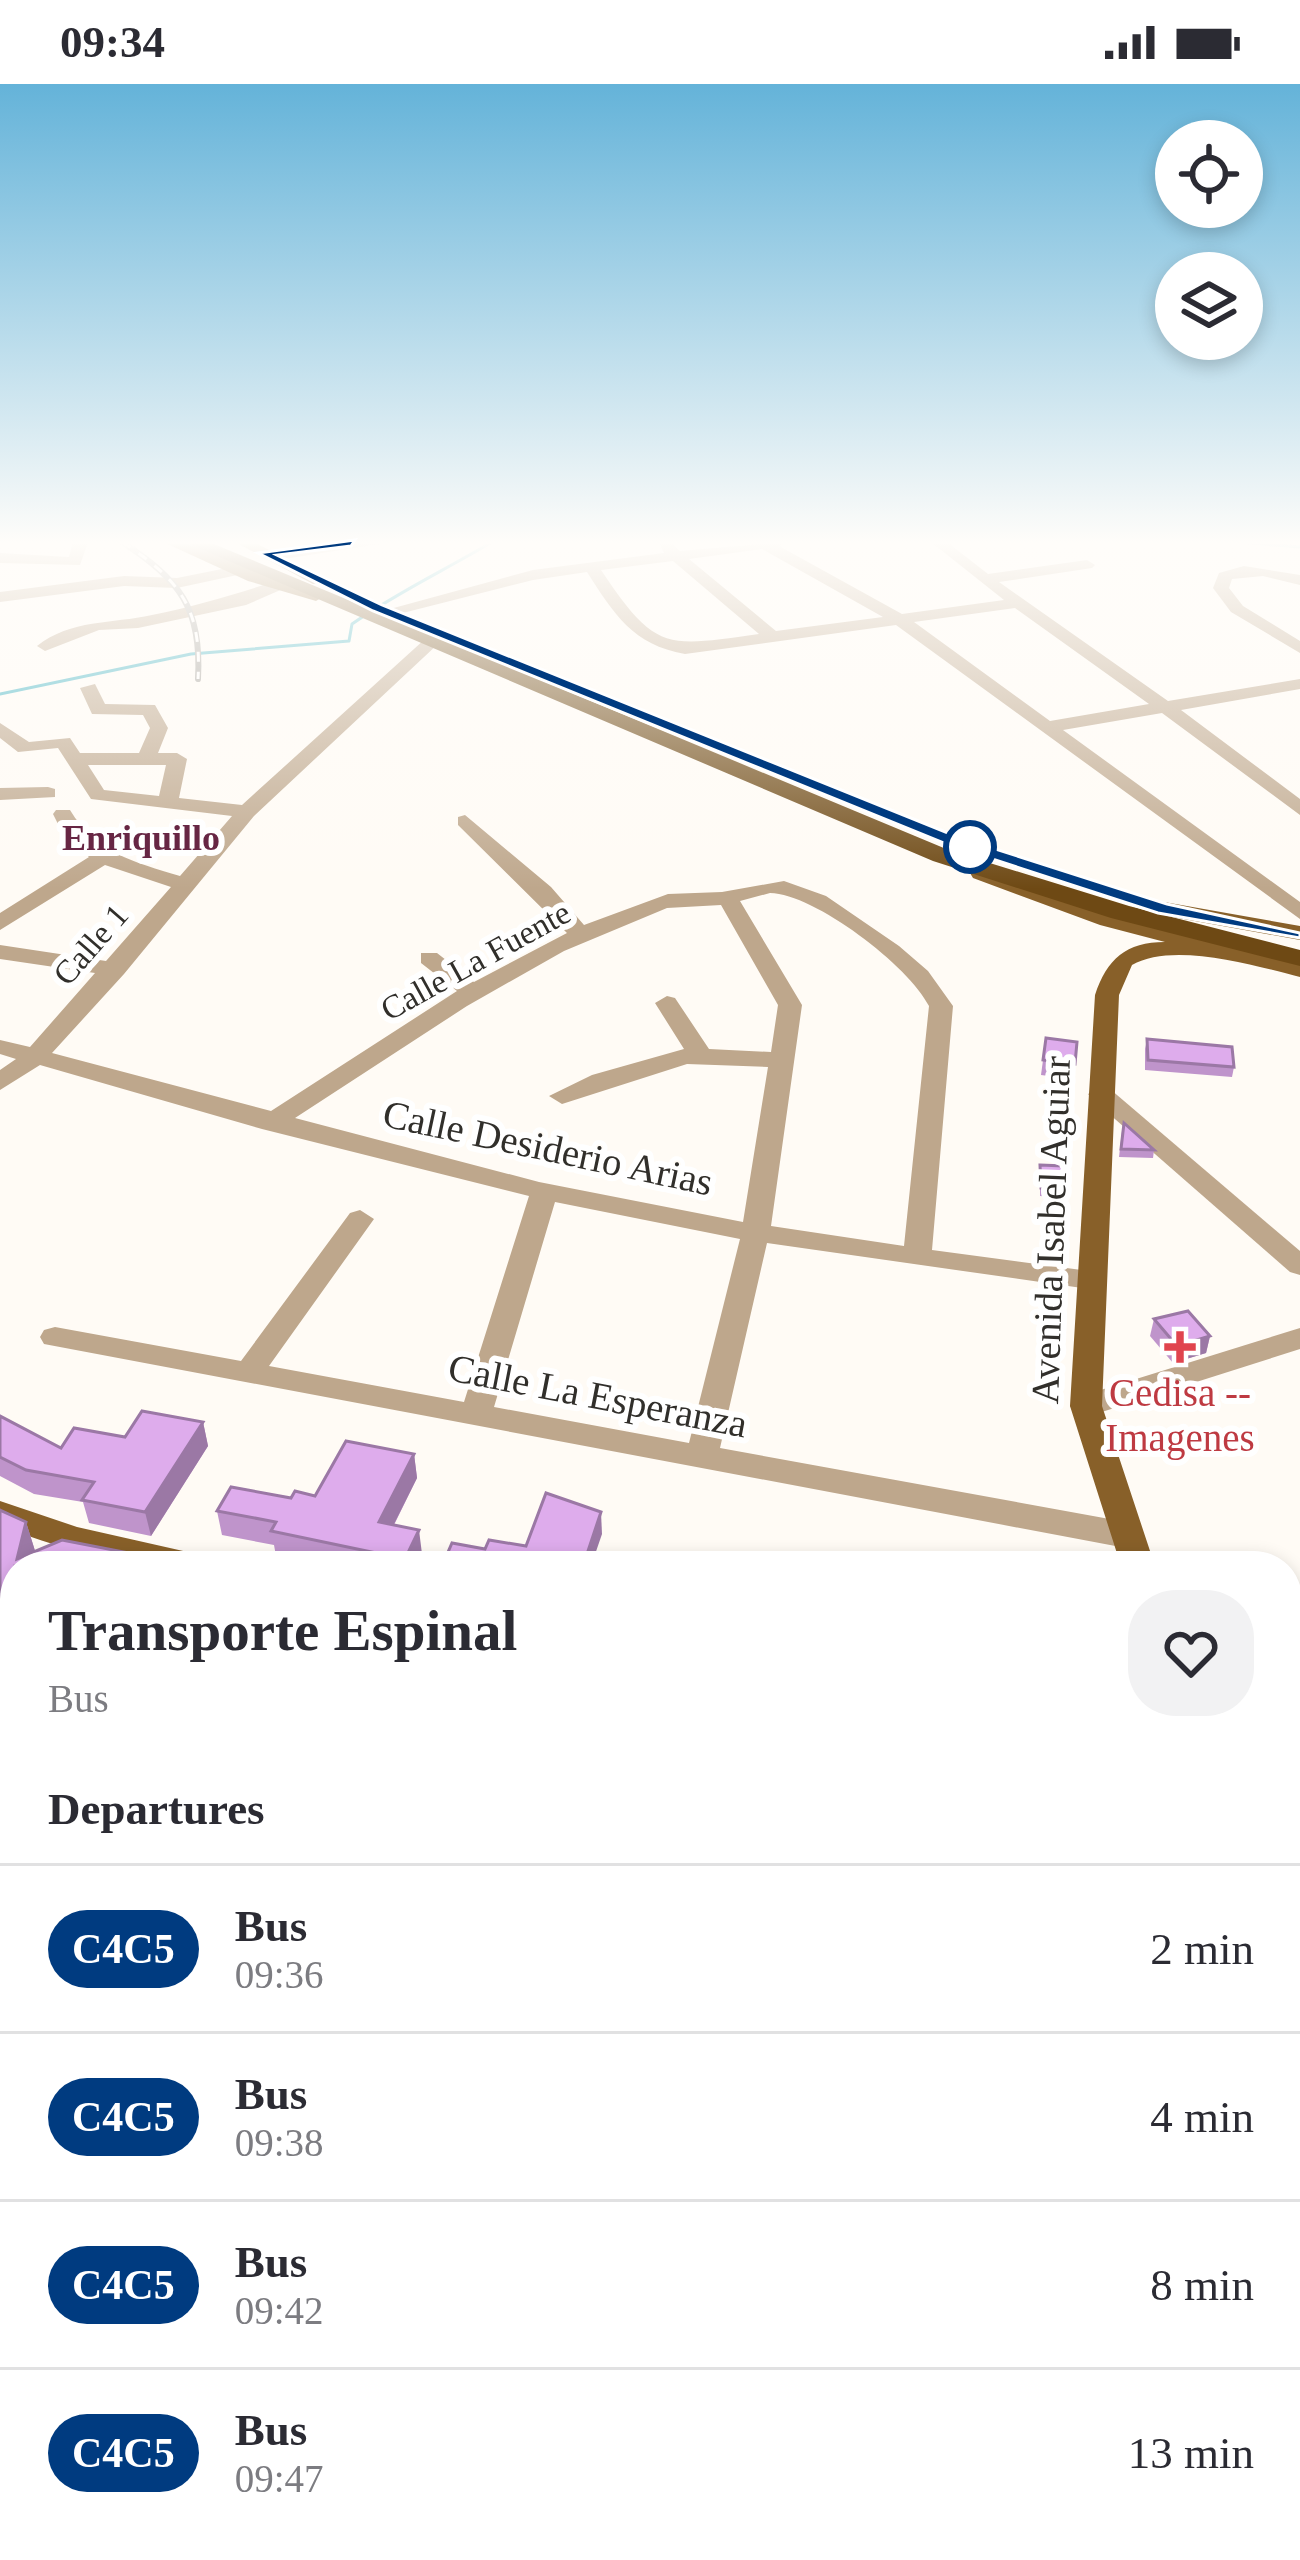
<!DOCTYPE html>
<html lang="en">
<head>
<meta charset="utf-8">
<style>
  :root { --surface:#fff; --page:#f2f2f3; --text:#2b2b33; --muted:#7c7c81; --line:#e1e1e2 }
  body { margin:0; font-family:Georgia,serif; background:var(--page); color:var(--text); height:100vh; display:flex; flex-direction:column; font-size:45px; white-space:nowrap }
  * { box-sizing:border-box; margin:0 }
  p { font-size:39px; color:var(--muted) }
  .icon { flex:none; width:66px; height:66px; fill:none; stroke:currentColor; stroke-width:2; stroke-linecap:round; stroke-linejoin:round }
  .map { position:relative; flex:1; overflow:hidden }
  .side { position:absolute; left:0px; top:1467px; width:1302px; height:1011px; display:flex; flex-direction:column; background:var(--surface); border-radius:48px 48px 0 0; box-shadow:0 6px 18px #0003 }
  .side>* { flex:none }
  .badge { padding:0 24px; border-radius:39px; font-size:42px; line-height:78px }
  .tools { position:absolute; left:1155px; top:36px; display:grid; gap:24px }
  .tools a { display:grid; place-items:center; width:108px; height:108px; border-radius:50%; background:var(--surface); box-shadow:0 6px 18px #0003; font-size:60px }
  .map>.badge { position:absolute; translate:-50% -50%; box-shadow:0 0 0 6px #fff }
  h2 { padding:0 48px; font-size:45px; line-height:108px }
  .round { display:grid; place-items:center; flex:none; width:126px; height:126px; border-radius:48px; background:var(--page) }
  .head { display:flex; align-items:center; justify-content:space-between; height:204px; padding:0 48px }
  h1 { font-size:57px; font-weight:800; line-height:90px }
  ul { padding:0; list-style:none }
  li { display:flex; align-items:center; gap:36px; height:168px; padding:0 48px; border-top:3px solid var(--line) }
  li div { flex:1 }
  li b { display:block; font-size:45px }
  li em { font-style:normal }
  li .badge { min-width:132px; font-weight:700; text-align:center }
  .status { display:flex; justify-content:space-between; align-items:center; height:84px; padding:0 60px; background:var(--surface); direction:ltr }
  .status svg { height:33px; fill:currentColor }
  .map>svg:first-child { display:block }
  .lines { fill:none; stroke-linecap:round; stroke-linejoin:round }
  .stream { stroke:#3fb2c2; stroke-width:3 }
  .minor { fill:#bea78c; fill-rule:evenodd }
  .major { fill:#886029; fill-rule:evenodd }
  .highway { fill:#6e4914; fill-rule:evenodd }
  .rail-casing { stroke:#a09d97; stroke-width:6 }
  .rail { stroke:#fff; stroke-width:3; stroke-dasharray:10; stroke-linecap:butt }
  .wall { fill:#bf94cb }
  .shaded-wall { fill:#9b78a5 }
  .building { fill:#deacec; stroke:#9b78a5; stroke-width:3 }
  .line { fill:#003b80; stroke:#fff; stroke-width:3 }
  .stop-dot { fill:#fff; stroke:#003b80; stroke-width:6 }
  .health-dot { fill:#e0444e; stroke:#fff; stroke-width:4.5 }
  .labels { text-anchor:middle; stroke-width:12; stroke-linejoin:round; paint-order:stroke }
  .far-street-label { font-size:33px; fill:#312f2b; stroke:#fff }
  .far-neighbourhood-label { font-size:36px; font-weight:bold; fill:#672644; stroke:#fff }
  .street-label { font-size:39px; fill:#312f2b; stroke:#fff }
  .health-label { font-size:39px; fill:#be3a42; stroke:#fff }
</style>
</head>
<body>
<div class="status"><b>09:34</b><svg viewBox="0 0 49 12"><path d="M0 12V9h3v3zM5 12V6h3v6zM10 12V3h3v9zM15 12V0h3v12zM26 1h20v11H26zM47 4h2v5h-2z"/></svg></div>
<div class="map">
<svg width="1300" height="2476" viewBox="0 0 1300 2476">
  <rect width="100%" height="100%" fill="#fffbf5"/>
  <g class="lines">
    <!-- stream -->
    <g class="stream">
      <polyline points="1240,458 1300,463"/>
      <path d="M0 610 191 570 349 557 352 540C396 509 445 486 492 458"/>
    </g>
    <!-- minor -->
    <g class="minor">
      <polygon points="73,458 88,458 80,481 0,479 0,469 69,473"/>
      <polygon points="348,458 392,458 271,477 263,472"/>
      <path d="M659 458H670L680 467 785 458 779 462 902 530 1004 516 931 458H947L988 490 1087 476 1095 481 1092 484 999 498 1168 617 1300 595V605L1181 626 1300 715V731L1162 629 1063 646 1300 818V835L896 541 685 570C633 561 614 530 587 488L533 496 387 533 379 528 533 486 664 469ZM762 465 883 533 776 547 689 475ZM673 477 759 550C665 563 656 568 601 486ZM1015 524 1149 620 1050 637 914 538Z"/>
      <polygon points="237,482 245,487 242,490 177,504 124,502 0,518 0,508 124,492 177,494"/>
      <polygon points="1244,482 1300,491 1300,501 1263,492 1232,495 1229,504 1243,522 1300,557 1300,569 1231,528 1213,504 1219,489"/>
      <path d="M279 496 287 501 285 504 246 521 138 544 99 546 45 567 37 562C71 535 112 540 152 531 196 522 237 510 279 496Z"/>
      <path d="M425 555 439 559 254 732 124 890 52 969 271 1027 457 907 421 879V869H437L474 898 567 849 458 741V733L465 731 551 803 584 841 668 810 722 808 784 797 826 812 899 862 928 887 953 922 932 1166 1089 1187 1104 1196 1089 1205 767 1159 720 1364 1126 1438 1138 1442 1143 1451 1138 1460 1126 1464 44 1260 40 1253 44 1246 55 1243 241 1277 350 1129 360 1126 374 1135 269 1282 464 1318 529 1112 262 1045 40 981 0 1006V986L16 975 0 970V956L30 963 95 889 0 875V861L106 877 171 803 105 781 0 846V829L89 773 63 750 53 730 56 726H70C96 769 134 778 180 792L232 732 91 715 58 664 18 668 0 654V639L29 658 70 654 80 669H139L150 644 143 631 92 630 80 604 95 600 105 620 155 621 168 644 158 669H177L187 675 179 714 242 721ZM88 681H166L159 712 104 706ZM770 809C815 810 909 882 929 922L904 1162 771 1142 802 921 740 817ZM721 821 778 921 771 968 709 965 675 914 667 912 655 919 684 965 592 991 549 1012 562 1020 687 980 768 983 743 1138 539 1098 295 1034 467 922 564 867 667 824ZM555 1118 740 1155 689 1359 494 1323Z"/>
      <polygon points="48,703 55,705 55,713 0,716 0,704"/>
      <polygon points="1101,1002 1110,1005 1300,1167 1300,1191 1290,1188 1092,1015 1088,1010"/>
      <polygon points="1300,1244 1300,1265 1086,1333 1075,1330 1070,1322 1075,1314"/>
      <polygon points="15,1746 15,1792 0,1798 0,1752"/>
      <polygon points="15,2068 15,2126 0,2132 0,2074"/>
      <polygon points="15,2430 15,2463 39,2463 34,2476 0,2476 0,2436"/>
      <polygon points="811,2463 867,2463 861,2476 806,2476"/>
      <polygon points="869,2463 927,2463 932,2476 875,2476"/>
    </g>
    <!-- major -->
    <g class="major">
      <polygon points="163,458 183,458 324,512 316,517 248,497"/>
      <polygon points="235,458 254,458 327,497 313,500"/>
      <path d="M981 783 1116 831 1300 879V893C1256 882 1173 857 1132 881L1119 911 1102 1322 1155 1482H1121L1070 1322 1095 911C1107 875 1126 858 1165 858L1100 841 973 794 970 789Z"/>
      <polygon points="1164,818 1300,842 1300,856 1156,830 1153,825"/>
      <path d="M0 1417 77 1443 192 1469 204 1473 209 1482C123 1482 80 1471 0 1442Z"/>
      <polygon points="1300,1543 1300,1573 1287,1577 1287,1547"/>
      <polygon points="1287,1798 1300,1803 1300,1871 1287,1866"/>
      <polygon points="1287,1921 1300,1926 1300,2000 1287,1995"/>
    </g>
    <!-- highway -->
    <polygon class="highway" points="184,458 209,458 951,767 1129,822 1300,866 1300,882 1111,834 933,777"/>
    <!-- rail casing -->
    <g class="rail-casing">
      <path id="rail" d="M122 458C180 496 202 524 198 595"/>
    </g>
    <!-- rail -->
    <use href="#rail" class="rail"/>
  </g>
  <!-- wall -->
  <g class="wall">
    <polygon points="1046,954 1075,980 1072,995 1041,991"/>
    <polygon points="1147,955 1234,983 1232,993 1145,986 1145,965"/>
    <polygon points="1122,1047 1154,1066 1153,1074 1119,1073"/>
    <polygon points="1040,1081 1066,1106 1065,1114 1040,1112"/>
    <polygon points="1154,1235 1210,1252 1206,1269 1173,1279 1150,1252"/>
    <polygon points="0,1332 61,1364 203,1338 208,1362 151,1452 89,1439 83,1418 34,1410 0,1392"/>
    <polygon points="414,1370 417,1394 394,1441 422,1470 417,1482 325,1482 276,1472 274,1461 222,1451 217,1427 315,1412"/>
    <polygon points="0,1426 26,1438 35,1467 15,1482 15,1547 0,1544"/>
    <polygon points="1287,1910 1295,1935 1289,1948 1300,1985 1300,2233 1287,2233"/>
    <polygon points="1299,2395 1300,2395 1300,2469 1287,2413"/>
  </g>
  <!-- shaded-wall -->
  <g class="shaded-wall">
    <polygon points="1210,1252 1206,1269 1173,1279 1177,1262"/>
    <polygon points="203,1338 208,1362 151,1452 145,1428"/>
    <polygon points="414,1370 417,1394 383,1462 379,1438"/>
    <polygon points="601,1428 602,1450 591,1482 586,1473"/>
    <polygon points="26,1438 36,1470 17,1475"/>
    <polygon points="419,1446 422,1470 417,1482 406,1482 405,1475"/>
  </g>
  <!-- building -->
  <g class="building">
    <polygon points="1046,954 1077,958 1075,980 1043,976"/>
    <polygon points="1147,955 1232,963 1234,983 1148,976"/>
    <polygon points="1124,1039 1154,1066 1121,1065"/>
    <polygon points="1040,1081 1064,1082 1066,1106 1041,1104"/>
    <polygon points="1188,1227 1210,1252 1177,1262 1154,1235"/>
    <polygon points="142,1327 203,1338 145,1428 82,1416 94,1398 26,1386 0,1373 0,1332 61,1364 74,1344 125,1353"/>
    <polygon points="346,1357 414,1370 379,1438 419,1446 405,1475 271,1447 276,1438 217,1427 231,1403 291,1414 295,1407 315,1412"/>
    <polygon points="546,1409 601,1428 586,1473 612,1478 611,1482 442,1482 452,1459 485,1465 489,1456 526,1462"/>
    <polygon points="0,1426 26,1438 17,1475 62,1456 160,1475 156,1482 15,1482 15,1518 0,1515"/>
    <polygon points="1287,1910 1295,1924 1295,1935 1287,1936"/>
    <polygon points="1287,1943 1300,1985 1300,2210 1293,2210 1287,2191"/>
  </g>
  <!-- sky -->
  <linearGradient id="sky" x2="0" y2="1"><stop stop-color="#64b3d9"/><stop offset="0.57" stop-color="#fffdfa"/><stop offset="1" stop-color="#fffdfa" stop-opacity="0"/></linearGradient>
  <rect width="1300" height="805" fill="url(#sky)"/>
  <!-- line -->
  <polygon class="line" points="355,456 351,462 277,471 382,521 958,753 1167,820 1300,849 1300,854 1158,829 946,760 373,527 258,469"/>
  <!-- markers -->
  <circle class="stop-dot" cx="970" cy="763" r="24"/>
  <path class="health-dot" d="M1174 1245h12v12h12v12h-12v12h-12v-12h-12v-12h12z"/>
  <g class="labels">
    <!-- far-street labels -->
    <g class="far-street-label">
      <text transform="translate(90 860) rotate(-49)" y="12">Calle 1</text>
      <text transform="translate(475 876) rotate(-29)" y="12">Calle La Fuente</text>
    </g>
    <!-- far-neighbourhood labels -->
    <g class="far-neighbourhood-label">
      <text x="141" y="766">Enriquillo</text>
    </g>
    <!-- street labels -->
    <g class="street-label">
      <text transform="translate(548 1063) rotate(12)" y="14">Calle Desiderio Arias</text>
      <text transform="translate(1050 1146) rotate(-88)" y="14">Avenida Isabel Aguiar</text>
      <text transform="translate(598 1311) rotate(11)" y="14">Calle La Esperanza</text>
    </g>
    <!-- health labels -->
    <g class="health-label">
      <text x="1180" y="1322">Cedisa --<tspan x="1180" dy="45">Imagenes</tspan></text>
    </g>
  </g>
</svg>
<div class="tools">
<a><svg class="icon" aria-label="locate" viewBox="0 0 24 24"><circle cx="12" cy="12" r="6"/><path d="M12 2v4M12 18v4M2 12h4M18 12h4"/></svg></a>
<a><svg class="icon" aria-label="layers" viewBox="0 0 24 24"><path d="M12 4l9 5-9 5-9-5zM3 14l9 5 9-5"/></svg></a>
</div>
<section class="side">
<div class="head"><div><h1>Transporte Espinal</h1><p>Bus</p></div><a class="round"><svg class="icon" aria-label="heart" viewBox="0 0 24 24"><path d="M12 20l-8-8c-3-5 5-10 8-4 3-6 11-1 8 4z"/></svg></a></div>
<h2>Departures</h2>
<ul>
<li><span class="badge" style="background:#003b80;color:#fff">C4C5</span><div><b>Bus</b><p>09:36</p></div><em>2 min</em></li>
<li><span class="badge" style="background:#003b80;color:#fff">C4C5</span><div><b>Bus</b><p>09:38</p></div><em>4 min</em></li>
<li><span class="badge" style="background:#003b80;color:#fff">C4C5</span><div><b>Bus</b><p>09:42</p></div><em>8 min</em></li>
<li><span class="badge" style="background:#003b80;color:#fff">C4C5</span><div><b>Bus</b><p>09:47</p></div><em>13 min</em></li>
</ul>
</section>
</div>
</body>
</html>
